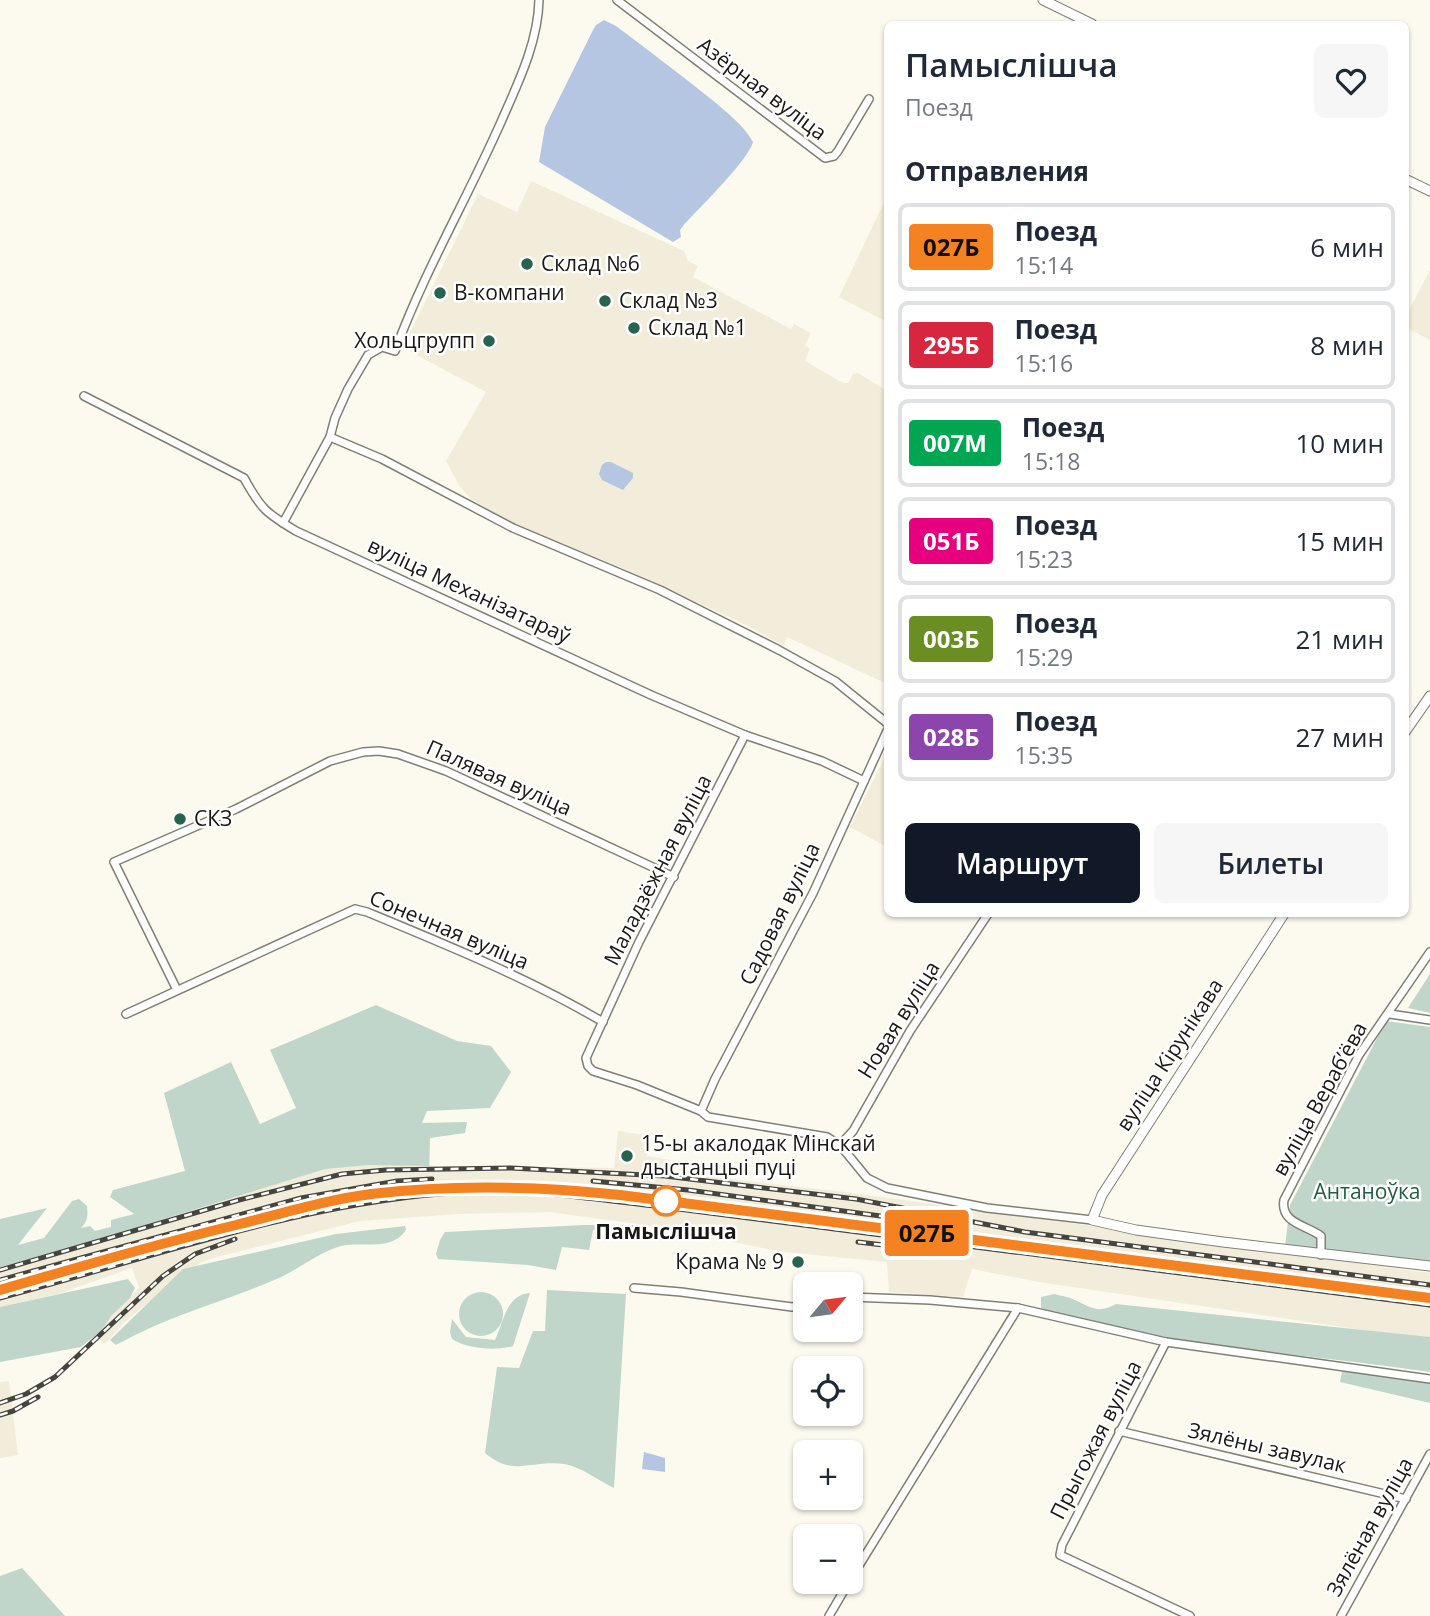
<!DOCTYPE html>
<html lang="ru">
<head>
<meta charset="utf-8">
<style>
  :root { --surface:#fff; --page:#f6f6f7; --text:#1f2937; --muted:#747a83; --line:#e0e1e3; --accent:#111827 }
  body { margin:0; font-family:"Open Sans",sans-serif; background:var(--page); color:var(--text); height:100vh; display:flex; flex-direction:column; font-size:26px; white-space:nowrap }
  * { box-sizing:border-box; margin:0 }
  p { font-size:23px; color:var(--muted) }
  .icon { flex:none; width:38px; height:38px; fill:none; stroke:currentColor; stroke-width:2; stroke-linecap:round; stroke-linejoin:round }
  .map { position:relative; flex:1; overflow:hidden }
  .side { position:absolute; left:884px; top:21px; width:525px; height:896px; display:flex; flex-direction:column; background:var(--surface); border-radius:10px; box-shadow:0 2px 5px #0004 }
  .side>* { flex:none }
  .badge { padding:0 14px; border-radius:5px; font-size:24px; line-height:46px }
  .needle { width:46px; rotate:61deg }
  .tools { position:absolute; left:793px; top:1272px; display:grid; gap:14px }
  .tools a { display:grid; place-items:center; width:70px; height:70px; border-radius:10px; background:var(--surface); box-shadow:0 2px 5px #0004; font-size:35px }
  .map>.badge { position:absolute; translate:-50% -50%; box-shadow:0 0 0 4px #fff }
  h2 { padding:0 21px; font-size:26px; line-height:63px }
  .round { display:grid; place-items:center; flex:none; width:74px; height:74px; border-radius:10px; background:var(--page) }
  .overview { display:flex; align-items:center; justify-content:space-between; height:119px; padding:0 21px }
  h1 { font-size:33px; font-weight:600; line-height:52px }
  .primary-button { display:flex; gap:14px; margin-top:auto; padding:14px 21px }
  .primary-button a { flex:1; height:80px; border-radius:10px; background:var(--accent); color:#fff; font-size:28px; font-weight:600; line-height:80px; text-align:center }
  .primary-button a+a { background:var(--page); color:var(--text) }
  ul { padding:0; list-style:none }
  li { display:flex; align-items:center; gap:21px; height:88px; margin:0 14px 10px; padding:0 7px; border:4px solid var(--line); border-radius:10px }
  li div { flex:1 }
  li b { display:block; font-size:26px }
  li em { font-style:normal }
  li .badge { min-width:77px; font-weight:700; text-align:center }
  .map>svg:first-child { display:block }
  .built { fill:#f1edda }
  .green { fill:#c0d6cb }
  .water { fill:#b4c6e1 }
  .lines { fill:none; stroke-linecap:round; stroke-linejoin:round }
  .minor-casing { stroke:#817f74; stroke-width:10 }
  .tertiary-casing { stroke:#817f74; stroke-width:11 }
  .minor { stroke:#fff; stroke-width:7 }
  .tertiary { stroke:#fff; stroke-width:9 }
  .rail-casing { stroke:#45443e; stroke-width:5 }
  .rail { stroke:#fff; stroke-width:2.5; stroke-dasharray:8; stroke-linecap:butt }
  .line-casing { stroke:#fff; stroke-width:16 }
  .line { stroke:#f58220; stroke-width:10 }
  .poi-dot { fill:#27634e; stroke:#fff; stroke-width:2.5 }
  .stop-dot { fill:#fff; stroke:#f58220; stroke-width:3.5 }
  .labels { text-anchor:middle; stroke-width:5; stroke-linejoin:round; paint-order:stroke }
  .street-label { font-size:21px; fill:#191814; stroke:#fff }
  .poi-label { font-size:21px; fill:#191814; stroke:#fff; text-anchor:start }
  .park-label { font-size:21px; fill:#235d44; stroke:#fff }
  .stop-label { font-size:21px; font-weight:bold; fill:#191814; stroke:#fff }
</style>
</head>
<body>
<div class="map">
<svg width="1430" height="1616" viewBox="0 0 1430 1616">
  <rect width="100%" height="100%" fill="#fcfaee"/>
  <!-- built -->
  <g class="built">
    <polygon points="531,181 684,251 688,261 698,266 693,277 791,329 794,324 811,333 805,345 810,349 805,361 843,383 848,383 853,374 858,373 887,391 887,684 787,637 784,646 744,624 618,566 512,524 471,499 460,487 446,461 486,392 409,351 407,339 478,194 517,212"/>
    <polygon points="887,196 887,322 839,297"/>
    <polygon points="1430,270 1430,340 1405,327 1405,318"/>
    <polygon points="887,753 887,847 850,827"/>
    <polygon points="618,1131 650,1136 647,1156 670,1160 668,1172 853,1193 1430,1273 1430,1340 1039,1282 972,1269 963,1297 889,1292 887,1262 784,1252 638,1224 549,1212 459,1214 360,1221 213,1258 200,1263 157,1295 125,1322 105,1344 94,1333 139,1288 132,1268 58,1294 0,1307 0,1250 90,1226 95,1231 111,1227 113,1220 321,1164 430,1138 430,1166 614,1168"/>
    <polygon points="9,1381 18,1455 0,1458 0,1382"/>
  </g>
  <!-- green -->
  <g class="green">
    <polygon points="1430,974 1430,1013 1408,1008"/>
    <path d="M376 1005 457 1041 491 1046 511 1072 490 1108 427 1111 422 1123 467 1122 465 1133 430 1138 429 1166 368 1165 325 1169 51 1254 0 1267V1219L47 1208 18 1245 44 1238 72 1201 79 1199 87 1206C88 1216 88 1221 81 1228L90 1226 95 1231 111 1227V1220L134 1214 110 1197 113 1190 185 1171 164 1093 231 1062 260 1124 296 1108 270 1050Z"/>
    <polygon points="1386,1021 1430,1027 1430,1261 1285,1246 1290,1205"/>
    <polygon points="584,1225 635,1225 635,1232 593,1230 589,1250 562,1247 556,1270 528,1265 438,1259 436,1254 440,1240 445,1232"/>
    <path d="M405 1226 406 1230C391 1252 363 1241 341 1246 321 1251 299 1269 279 1278 224 1302 169 1315 116 1345L110 1340 183 1269 336 1234Z"/>
    <polygon points="128,1279 135,1288 130,1298 112,1315 101,1331 81,1347 0,1362 0,1307"/>
    <path d="M547 1290 626 1294 614 1488C597 1480 582 1467 564 1464 530 1460 513 1477 485 1453L497 1367 519 1368 533 1331H545Z"/>
    <circle cx="481" cy="1314" r="22"/>
    <path d="M530 1293 513 1346C496 1351 467 1349 452 1339L450 1332 452 1319 466 1337 495 1340C504 1321 506 1295 530 1293Z"/>
    <path d="M1054 1294C1062 1296 1070 1297 1077 1301 1094 1309 1099 1313 1116 1304L1430 1337V1372C1342 1359 1253 1352 1166 1337 1124 1330 1081 1323 1041 1308V1297Z"/>
    <polygon points="1345,1371 1430,1383 1430,1403 1340,1382 1342,1372"/>
    <polygon points="22,1568 65,1616 0,1616 0,1576"/>
  </g>
  <!-- water -->
  <g class="water">
    <path d="M604 20 616 26C648 50 680 74 711 99 726 112 743 124 753 142 748 161 698 209 683 226L680 230 681 237 673 242 539 162 545 127 593 30 596 25Z"/>
    <polygon points="606,462 611,462 633,473 633,478 623,490 602,480 599,474 602,465"/>
    <polygon points="644,1452 665,1458 665,1472 642,1469"/>
  </g>
  <g class="lines">
    <!-- minor casing -->
    <g class="minor-casing">
      <g id="minor">
        <polyline points="617,0 825,158 834,156 838,151 869,99"/>
        <path d="M84 396 244 478C261 509 266 513 296 531L651 695 745 735 822 761 864 781"/>
        <polyline points="330,437 382,459 513,528 660,590 779,650 835,681 887,723"/>
        <path d="M283 523 330 437 335 418 348 389 368 355 382 347 395 351C424 272 467 199 501 122 518 83 538 43 539 0"/>
        <polyline points="745,735 639,942 586,1058 588,1066 593,1071 637,1085 701,1111 708,1117 827,1137 840,1145 867,1178 887,1188 987,1208 1092,1220"/>
        <polyline points="177,990 114,862 236,809 330,761 363,752 379,751 398,754 446,771 674,877"/>
        <path d="M126 1014 355 909 367 912C447 945 528 978 603 1022"/>
        <polyline points="1390,1014 1430,1020"/>
        <polyline points="701,1111 715,1079 813,893 887,731"/>
        <polyline points="840,1145 853,1131 910,1031 988,914"/>
        <path d="M1321 1255V1236C1306 1225 1280 1223 1284 1200L1359 1055 1430 952"/>
        <polyline points="634,1288 681,1292 792,1307 805,1305"/>
        <polyline points="850,1297 930,1300 1018,1308 1166,1342 1430,1379"/>
        <polyline points="1166,1342 1062,1545 1060,1555 1190,1616"/>
        <polyline points="1119,1431 1406,1499"/>
        <polyline points="850,1580 1018,1308"/>
        <polyline points="829,1616 849,1582"/>
        <polyline points="1341,1616 1430,1454"/>
      </g>
    </g>
    <!-- tertiary casing -->
    <g class="tertiary-casing">
      <g id="tertiary">
        <polyline points="1043,0 1092,24"/>
        <polyline points="1405,179 1430,191"/>
        <polyline points="1405,732 1430,696"/>
        <polyline points="1284,914 1102,1195 1092,1220 1136,1230 1223,1242 1430,1266"/>
      </g>
    </g>
    <!-- minor -->
    <use href="#minor" class="minor"/>
    <!-- tertiary -->
    <use href="#tertiary" class="tertiary"/>
    <!-- rail casing -->
    <g class="rail-casing">
      <g id="rail">
        <polyline points="593,1181 688,1190 940,1224"/>
        <polyline points="858,1242 917,1249"/>
        <polyline points="0,1270 239,1200 342,1174 386,1170 511,1168 665,1176 856,1199 1025,1232 1430,1285"/>
        <polyline points="0,1280 301,1198 397,1181 432,1179"/>
        <path d="M0 1298C156 1257 304 1201 467 1192 532 1189 598 1200 663 1207L1430 1305"/>
        <polyline points="0,1403 26,1394 55,1377 163,1276 195,1254 235,1239"/>
        <polyline points="0,1415 13,1411 38,1397"/>
      </g>
    </g>
    <!-- rail -->
    <use href="#rail" class="rail"/>
  </g>
  <g class="lines">
    <!-- line casing -->
    <g class="line-casing">
      <path id="line" d="M0 1290C78 1267 157 1244 236 1225 281 1214 325 1200 371 1194 455 1184 536 1186 620 1195L1430 1298"/>
    </g>
    <!-- line -->
    <use href="#line" class="line"/>
  </g>
  <!-- markers -->
  <g class="poi-dot">
    <circle cx="527" cy="264" r="7"/>
    <circle cx="440" cy="293" r="7"/>
    <circle cx="605" cy="301" r="7"/>
    <circle cx="634" cy="328" r="7"/>
    <circle cx="489" cy="341" r="7"/>
    <circle cx="180" cy="819" r="7"/>
    <circle cx="627" cy="1156" r="7"/>
    <circle cx="798" cy="1262" r="7"/>
  </g>
  <circle class="stop-dot" cx="666" cy="1201" r="14"/>
  <g class="labels">
    <!-- street labels -->
    <g class="street-label">
      <text transform="translate(762 89) rotate(37)" y="7">Азёрная вуліца</text>
      <text transform="translate(469 591) rotate(25)" y="7">вуліца Механізатараў</text>
      <text transform="translate(499 778) rotate(24)" y="7">Палявая вуліца</text>
      <text transform="translate(658 870) rotate(-63)" y="7">Маладзёжная вуліца</text>
      <text transform="translate(780 914) rotate(-64)" y="7">Садовая вуліца</text>
      <text transform="translate(449 930) rotate(23)" y="7">Сонечная вуліца</text>
      <text transform="translate(899 1020) rotate(-58)" y="7">Новая вуліца</text>
      <text transform="translate(1170 1055) rotate(-57)" y="7">вуліца Кірунікава</text>
      <text transform="translate(1320 1099) rotate(-61)" y="7">вуліца Верабʼёва</text>
      <text transform="translate(1096 1440) rotate(-63)" y="7">Прыгожая вуліца</text>
      <text transform="translate(1267 1448) rotate(13)" y="7">Зялёны завулак</text>
      <text transform="translate(1370 1527) rotate(-61)" y="7">Зялёная вуліца</text>
    </g>
    <!-- poi labels -->
    <g class="poi-label">
      <text x="541" y="271">Склад №6</text>
      <text x="454" y="300">В-компани</text>
      <text x="619" y="308">Склад №3</text>
      <text x="648" y="335">Склад №1</text>
      <text x="475" y="348" text-anchor="end">Хольцгрупп</text>
      <text x="194" y="826">СКЗ</text>
      <text x="641" y="1151">15-ы акалодак Мінскай<tspan x="641" dy="24">дыстанцыі пуці</tspan></text>
      <text x="784" y="1269" text-anchor="end">Крама № 9</text>
    </g>
    <!-- park labels -->
    <g class="park-label">
      <text x="1367" y="1199">Антаноўка</text>
    </g>
    <!-- stop labels -->
    <g class="stop-label">
      <text x="666" y="1239">Памыслішча</text>
    </g>
  </g>
</svg>
<div class="tools">
<a><svg class="needle" viewBox="-14 -14 28 28"><path d="M0-13l5 13h-10z" fill="#e53935"/><path d="M0 13l5-13h-10z" fill="#747a83"/></svg></a>
<a><svg class="icon" aria-label="locate" viewBox="0 0 24 24"><circle cx="12" cy="12" r="6"/><path d="M12 2v4M12 18v4M2 12h4M18 12h4"/></svg></a>
<a>+</a>
<a>−</a>
</div>
<b class="badge" style="left:927px;top:1233px;background:#f58220;color:#111">027Б</b>
<section class="side">
<div class="overview"><div><h1>Памыслішча</h1><p>Поезд</p></div><a class="round"><svg class="icon" aria-label="heart" viewBox="0 0 24 24"><path d="M12 20l-8-8c-3-5 5-10 8-4 3-6 11-1 8 4z"/></svg></a></div>
<h2>Отправления</h2>
<ul>
<li><span class="badge" style="background:#f58220;color:#111">027Б</span><div><b>Поезд</b><p>15:14</p></div><em>6 мин</em></li>
<li><span class="badge" style="background:#d7263d;color:#fff">295Б</span><div><b>Поезд</b><p>15:16</p></div><em>8 мин</em></li>
<li><span class="badge" style="background:#00a651;color:#fff">007М</span><div><b>Поезд</b><p>15:18</p></div><em>10 мин</em></li>
<li><span class="badge" style="background:#e6007e;color:#fff">051Б</span><div><b>Поезд</b><p>15:23</p></div><em>15 мин</em></li>
<li><span class="badge" style="background:#6b8e23;color:#fff">003Б</span><div><b>Поезд</b><p>15:29</p></div><em>21 мин</em></li>
<li><span class="badge" style="background:#8e44ad;color:#fff">028Б</span><div><b>Поезд</b><p>15:35</p></div><em>27 мин</em></li>
</ul>
<div class="primary-button"><a>Маршрут</a><a>Билеты</a></div>
</section>
</div>
</body>
</html>
